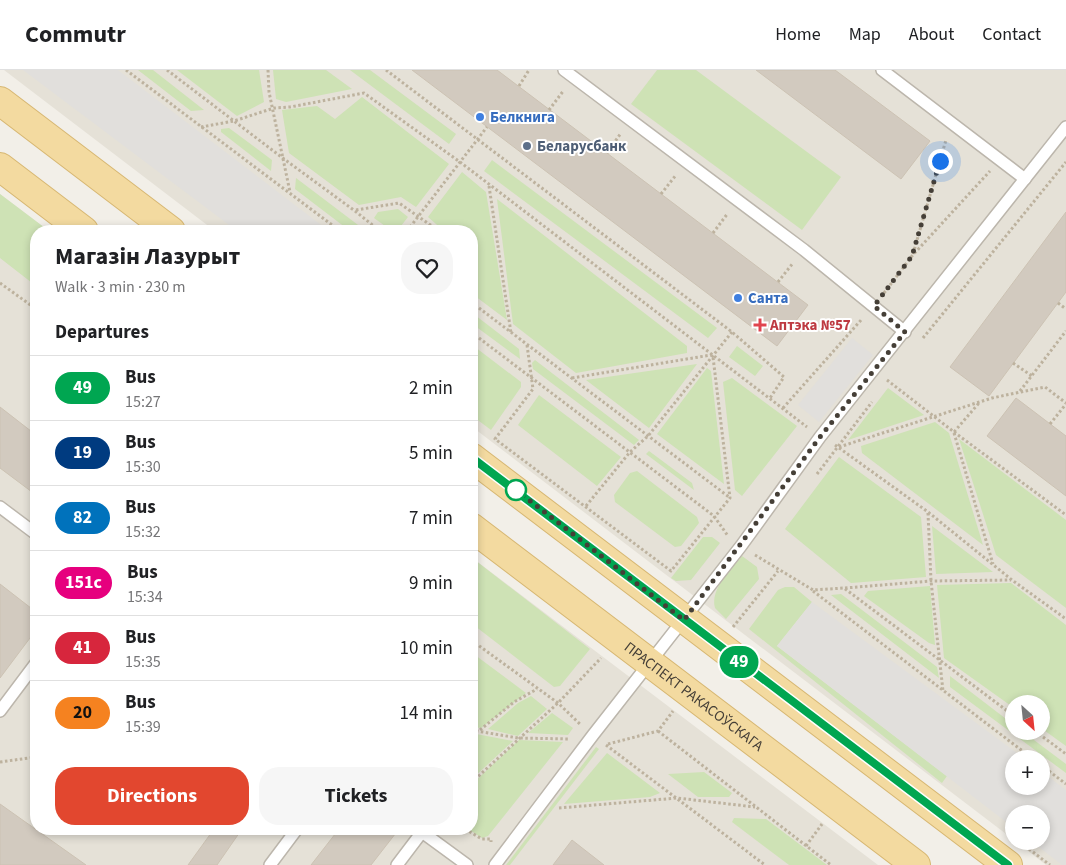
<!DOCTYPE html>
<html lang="en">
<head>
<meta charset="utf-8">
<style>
  :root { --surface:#fff; --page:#f6f6f6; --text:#202124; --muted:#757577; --line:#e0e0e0; --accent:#e2472f }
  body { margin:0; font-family:"Source Sans 3",sans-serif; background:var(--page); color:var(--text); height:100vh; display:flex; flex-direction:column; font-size:19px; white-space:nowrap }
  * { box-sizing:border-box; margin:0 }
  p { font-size:16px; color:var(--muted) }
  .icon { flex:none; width:28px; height:28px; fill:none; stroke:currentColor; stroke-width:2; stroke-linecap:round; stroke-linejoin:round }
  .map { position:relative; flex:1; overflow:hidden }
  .drawer { position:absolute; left:30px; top:155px; width:448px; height:610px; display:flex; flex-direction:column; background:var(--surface); border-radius:20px; box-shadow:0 2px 8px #0003 }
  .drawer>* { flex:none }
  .badge { padding:0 10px; border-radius:16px; font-size:18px; line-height:32px }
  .needle { width:32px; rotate:153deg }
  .buttons { position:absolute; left:1005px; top:625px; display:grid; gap:10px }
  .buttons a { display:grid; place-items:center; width:45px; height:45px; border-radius:50%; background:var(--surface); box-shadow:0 2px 8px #0003; font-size:25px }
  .you { position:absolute; width:25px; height:25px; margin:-12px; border:4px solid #fff; border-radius:50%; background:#1a73e8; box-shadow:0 0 0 8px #1a73e833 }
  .map>.badge { position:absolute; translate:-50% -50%; box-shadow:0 0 0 2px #fff }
  h2 { padding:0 25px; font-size:19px; line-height:45px }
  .round { display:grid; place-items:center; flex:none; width:52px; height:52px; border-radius:20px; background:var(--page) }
  .head { display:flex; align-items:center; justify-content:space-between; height:85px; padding:0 25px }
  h1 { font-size:24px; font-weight:700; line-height:38px }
  .button { display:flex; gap:10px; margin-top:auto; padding:10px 25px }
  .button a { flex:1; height:58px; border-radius:20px; background:var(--accent); color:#fff; font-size:20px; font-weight:700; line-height:58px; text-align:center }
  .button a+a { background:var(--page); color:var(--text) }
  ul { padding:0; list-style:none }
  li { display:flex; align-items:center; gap:15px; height:65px; padding:0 25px; border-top:1px solid var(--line) }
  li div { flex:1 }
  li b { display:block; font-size:19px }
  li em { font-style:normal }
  li .badge { min-width:55px; font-weight:700; text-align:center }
  header { display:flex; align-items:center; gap:30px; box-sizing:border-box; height:70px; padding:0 25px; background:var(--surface); border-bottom:1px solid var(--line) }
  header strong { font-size:24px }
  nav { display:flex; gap:28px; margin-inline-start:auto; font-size:18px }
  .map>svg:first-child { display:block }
  .residential { fill:#e5e1d7; fill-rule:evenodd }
  .green { fill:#cee2b5 }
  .parking { fill:#e1dfdc }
  .building { fill:#d2cabf; stroke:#ccc2b3 }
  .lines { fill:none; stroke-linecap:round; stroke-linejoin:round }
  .lane-casing { stroke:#bcb6ac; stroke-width:14 }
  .primary-casing { stroke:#d7b772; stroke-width:30 }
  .path { stroke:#bdb29e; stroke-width:3; stroke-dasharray:2.5 2.5; stroke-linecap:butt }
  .lane { stroke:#fff; stroke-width:11 }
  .primary { stroke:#f3daa0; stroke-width:28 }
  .line-casing { stroke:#fff; stroke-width:11 }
  .line { stroke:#00a651; stroke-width:8 }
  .walk { stroke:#453f37; stroke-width:5; stroke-dasharray:0 9 }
  .shop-dot { fill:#3f7fe0; stroke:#fff; stroke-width:2 }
  .service-dot { fill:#5c6f8a; stroke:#fff; stroke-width:2 }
  .health-dot { fill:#e0444e; stroke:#fff; stroke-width:2 }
  .stop-dot { fill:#fff; stroke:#00a651; stroke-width:2.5 }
  .labels { text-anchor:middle; stroke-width:4; stroke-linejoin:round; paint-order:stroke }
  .shop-label { font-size:15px; font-weight:bold; fill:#366cbe; stroke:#fff; text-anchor:start }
  .service-label { font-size:15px; font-weight:bold; fill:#4e5e75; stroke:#fff; text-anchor:start }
  .health-label { font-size:15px; font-weight:bold; fill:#be3a42; stroke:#fff; text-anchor:start }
  .street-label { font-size:15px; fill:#453f37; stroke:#fff }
</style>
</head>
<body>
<header>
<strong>Commutr</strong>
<nav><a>Home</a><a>Map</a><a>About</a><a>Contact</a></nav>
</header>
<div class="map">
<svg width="1066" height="795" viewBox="0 0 1066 795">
  <rect width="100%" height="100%" fill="#f2efe8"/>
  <!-- residential -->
  <g class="residential">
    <path d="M4 0H1066V795H1046L1015 771H1041V744H1014V770L471 356V161H215ZM1014 634H1041V661H1014ZM1014 689H1041V716H1014Z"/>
    <polygon points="0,124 49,161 36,161 36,759 471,759 471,487 878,795 0,795"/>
  </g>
  <!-- green -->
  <g class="green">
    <polygon points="138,0 153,0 204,40 191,41"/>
    <polygon points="177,0 259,0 264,32 237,46"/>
    <polygon points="273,0 326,0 352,19 286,32 276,29"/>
    <polygon points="350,0 370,0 456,64 449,74"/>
    <polygon points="657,0 696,0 841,107 802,160 631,34"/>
    <polygon points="362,27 449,94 416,137 401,127 359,135 289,83 282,40 317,36 335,49"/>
    <polygon points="229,58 272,90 271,101 221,62 221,59"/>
    <polygon points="492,90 717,258 708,268 484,101"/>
    <polygon points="462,102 486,122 507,250 471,223 471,161 444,161 428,147"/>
    <polygon points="296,108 366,161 350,161 295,119"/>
    <polygon points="0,124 49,161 36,161 36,216 0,188"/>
    <polygon points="497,129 687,276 687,283 576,303 513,254"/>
    <polygon points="398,139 408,147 397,161 392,161 374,148 378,142"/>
    <polygon points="471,242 519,279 520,289 471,253"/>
    <polygon points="471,274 521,312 521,317 491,360 471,345"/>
    <polygon points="737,276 763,296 755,306 729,287"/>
    <polygon points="535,290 639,370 634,375 533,299 532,293"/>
    <polygon points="697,294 649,358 586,310"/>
    <polygon points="707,298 711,301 724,414 657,364"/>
    <polygon points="732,308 797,356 742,426 735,420 723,312"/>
    <polygon points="888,318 924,345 848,370"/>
    <polygon points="539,325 621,387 597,416 518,355"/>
    <polygon points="935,352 949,363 983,475 862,383 861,376"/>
    <polygon points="959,369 1066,450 1066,538 996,485"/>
    <polygon points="649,381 692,413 694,420 646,384"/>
    <polygon points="839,387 921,447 926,507 851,513 785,459"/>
    <polygon points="637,401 697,447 699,453 681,476 675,477 615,432 614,425 630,403"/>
    <polygon points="932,456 993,502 936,504"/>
    <polygon points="703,467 712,467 720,473 691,510 676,511 671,508"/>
    <path d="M742 486 757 497 759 509 726 549 715 538C710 518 731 500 742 486Z"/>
    <polygon points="471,487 590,579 560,616 554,617 471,553"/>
    <polygon points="1011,513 1066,555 1066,676 1041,658 1041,634 1014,634 1014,638 944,588 937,515"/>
    <polygon points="930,516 935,575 929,573 864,526 868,521"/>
    <polygon points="785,517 794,517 812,532 777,576 947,706 942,713 749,559 778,520"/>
    <polygon points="841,524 937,597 939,608 831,525"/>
    <polygon points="471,582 526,623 481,658 471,657"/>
    <polygon points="950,606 1014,655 1014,661 1022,661 1066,694 1066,703 950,617"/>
    <polygon points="531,626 547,639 518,666 488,659 518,633"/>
    <polygon points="552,643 573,658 568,665 528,663"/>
    <polygon points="471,663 513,671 471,710"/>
    <polygon points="519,670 563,672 488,766 482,768 468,759 471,759 471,715"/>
    <polygon points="596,677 599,679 510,795 506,795"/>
    <polygon points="607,683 660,723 650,727 564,734"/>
    <polygon points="704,702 732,723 729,727 698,727 668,704"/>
    <polygon points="734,748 766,749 827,795 789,795 732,752"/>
  </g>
  <!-- parking -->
  <g class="parking">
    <polygon points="23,0 118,0 329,161 237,161"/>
    <polygon points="852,268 873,285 819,352 798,335"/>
    <polygon points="812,532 1025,689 1014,689 1014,716 1041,716 1041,701 1066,720 1066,795 1062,795 1031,771 1041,771 1041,744 1014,744 1014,758 777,576"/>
  </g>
  <!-- building -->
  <g class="building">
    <polygon points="412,0 497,0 808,235 777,276"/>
    <polygon points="756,0 835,0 930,71 901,109"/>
    <polygon points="1066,142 1066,222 989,326 950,297"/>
    <polygon points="1016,328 1066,366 1066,426 987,366"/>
    <polygon points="0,337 36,365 36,425 0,398"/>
    <polygon points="0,514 36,542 36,560 0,608"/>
    <polygon points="0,734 86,795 0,795"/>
    <polygon points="214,759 242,759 217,795 188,795"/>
    <polygon points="339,759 399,759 371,795 311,795"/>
    <polygon points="572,770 604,795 553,795"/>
  </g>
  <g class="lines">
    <!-- lane casing -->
    <g class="lane-casing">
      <g id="lane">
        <polyline points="564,0 804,180 905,262"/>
        <polyline points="882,0 1025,109"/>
        <polyline points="0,437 36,464"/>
        <polyline points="0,641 36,593"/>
        <polyline points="270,795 297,759"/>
        <polyline points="397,795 422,762 467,795"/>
        <polyline points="495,795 593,665 741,476 820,367 1066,57"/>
      </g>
    </g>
    <!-- primary casing -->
    <g class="primary-casing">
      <g id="primary">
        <polyline points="0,31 171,161"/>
        <polyline points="0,97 84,161"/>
        <polyline points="471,387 1008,795"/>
        <path id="s1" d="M471 457 916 795"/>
      </g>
    </g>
    <!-- path -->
    <g class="path">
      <polyline points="126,0 340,161"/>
      <polyline points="167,0 284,89 355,141 380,161"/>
      <polyline points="268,0 269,22 290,122"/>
      <polyline points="386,0 732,262 784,307 770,328"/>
      <polyline points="519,16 529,0"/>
      <polyline points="549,40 564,20"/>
      <polyline points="201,57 234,51 274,38 290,37 364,23 460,92 807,357"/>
      <polyline points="607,83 621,63"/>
      <polyline points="489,116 511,263"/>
      <polyline points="661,124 676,105"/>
      <polyline points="356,140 399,133 439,161"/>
      <polyline points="407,161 487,57"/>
      <polyline points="713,163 728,143"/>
      <polyline points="913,184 946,70"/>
      <polyline points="778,212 793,193"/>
      <polyline points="0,213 36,239"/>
      <polyline points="884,223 912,186 990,101"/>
      <polyline points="471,232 729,427"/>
      <polyline points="1058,233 1066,239"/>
      <polyline points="471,262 714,446 728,466"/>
      <polyline points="923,268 1066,92"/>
      <polyline points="527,275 533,319 495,369 671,501 730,428 713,287"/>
      <polyline points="1013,293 1032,306"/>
      <polyline points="572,308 711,285"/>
      <polyline points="887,310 954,362 979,333"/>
      <polyline points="1020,321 1066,261"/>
      <polyline points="783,338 862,249"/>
      <polyline points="1050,354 1066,334"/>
      <polyline points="954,362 1066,445"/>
      <polyline points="954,363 993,494"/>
      <polyline points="835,375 928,442 1012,510 1066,549"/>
      <polyline points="839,377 992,328 1045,317 1066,333"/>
      <polyline points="817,404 872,332"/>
      <polyline points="586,436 630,382 648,366 732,262"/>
      <polyline points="928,443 931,511 943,621"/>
      <polyline points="755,485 813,520 844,518 1014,646"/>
      <polyline points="845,518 931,511 1011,510"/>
      <polyline points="813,521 1033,689"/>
      <polyline points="733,557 778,501"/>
      <polyline points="471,570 558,633 581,655"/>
      <polyline points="471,660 518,668 570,669"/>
      <polyline points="480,660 514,632 537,619"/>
      <polyline points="658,661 831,795"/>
      <polyline points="1035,661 1066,684"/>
      <polyline points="608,674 658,661 673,641"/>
      <polyline points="606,675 765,795"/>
      <polyline points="0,692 36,687"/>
      <polyline points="1041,695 1066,714"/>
      <polyline points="471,713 558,633 601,588"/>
      <polyline points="559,738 677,728 755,737"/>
      <polyline points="465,759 482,769 491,769 491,772"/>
      <polyline points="806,776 822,754"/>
      <polyline points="1029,779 1050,795"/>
    </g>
    <!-- lane -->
    <use href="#lane" class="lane"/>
    <!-- primary -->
    <use href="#primary" class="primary"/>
  </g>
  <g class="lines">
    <!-- line casing -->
    <g class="line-casing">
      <polyline id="line" points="471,387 1008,795"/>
    </g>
    <!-- line -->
    <use href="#line" class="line"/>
    <!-- walk -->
    <polyline class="walk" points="516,420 684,550 820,367 905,262 874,236 912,186 940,91"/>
  </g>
  <!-- markers -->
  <g class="shop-dot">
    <circle cx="480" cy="47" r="5"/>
    <circle cx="738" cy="228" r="5"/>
  </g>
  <circle class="service-dot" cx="527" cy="76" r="5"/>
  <path class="health-dot" d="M757.5 247.5h5v5h5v5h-5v5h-5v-5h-5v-5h5z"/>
  <circle class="stop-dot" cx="516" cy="420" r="10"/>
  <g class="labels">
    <!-- shop labels -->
    <g class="shop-label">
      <text x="490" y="52">Белкнига</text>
      <text x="748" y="233">Санта</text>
    </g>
    <!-- service labels -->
    <g class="service-label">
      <text x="537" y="81">Беларусбанк</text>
    </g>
    <!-- health labels -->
    <g class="health-label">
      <text x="770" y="260">Аптэка №57</text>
    </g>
    <!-- street labels -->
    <g class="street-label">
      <text dy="5" stroke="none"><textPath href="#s1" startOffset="280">ПРАСПЕКТ РАКАСОЎСКАГА</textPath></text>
    </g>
  </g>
</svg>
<div class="buttons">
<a><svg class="needle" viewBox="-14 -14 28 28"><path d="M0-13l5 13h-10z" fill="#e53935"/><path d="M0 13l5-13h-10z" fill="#757577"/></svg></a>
<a>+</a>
<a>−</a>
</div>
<div class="you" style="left:940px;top:91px"></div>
<b class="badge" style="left:739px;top:592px;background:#00a651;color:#fff">49</b>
<section class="drawer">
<div class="head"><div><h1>Магазін Лазурыт</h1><p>Walk · 3 min · 230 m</p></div><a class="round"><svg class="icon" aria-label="heart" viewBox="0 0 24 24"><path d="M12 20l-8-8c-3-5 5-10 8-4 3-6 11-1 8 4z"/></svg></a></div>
<h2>Departures</h2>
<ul>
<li><span class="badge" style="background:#00a651;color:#fff">49</span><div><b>Bus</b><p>15:27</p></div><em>2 min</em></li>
<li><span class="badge" style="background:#003b80;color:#fff">19</span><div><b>Bus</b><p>15:30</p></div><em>5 min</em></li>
<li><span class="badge" style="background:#0072bc;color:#fff">82</span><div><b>Bus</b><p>15:32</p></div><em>7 min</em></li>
<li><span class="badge" style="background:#e6007e;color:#fff">151с</span><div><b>Bus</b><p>15:34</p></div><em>9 min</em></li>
<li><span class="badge" style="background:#d7263d;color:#fff">41</span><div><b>Bus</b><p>15:35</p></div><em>10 min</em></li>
<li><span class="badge" style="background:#f58220;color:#111">20</span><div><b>Bus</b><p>15:39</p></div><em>14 min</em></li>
</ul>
<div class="button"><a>Directions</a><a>Tickets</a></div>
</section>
</div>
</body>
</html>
